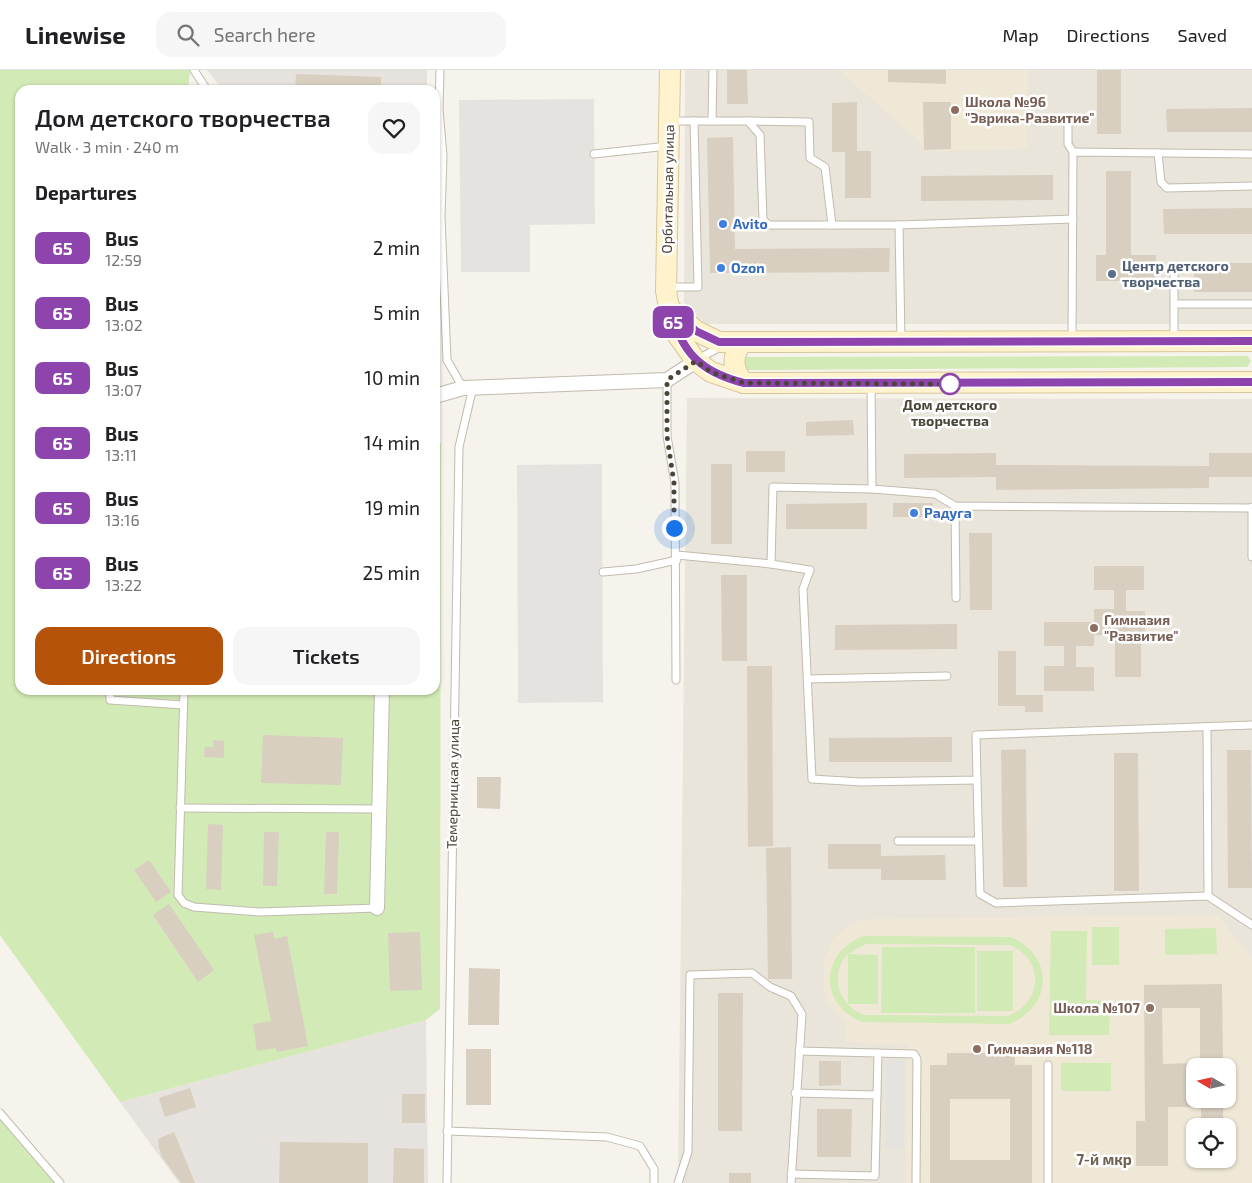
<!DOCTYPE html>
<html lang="en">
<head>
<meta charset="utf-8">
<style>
  :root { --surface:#fff; --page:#f6f6f6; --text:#202124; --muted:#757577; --line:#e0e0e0; --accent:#b45309 }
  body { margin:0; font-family:"Exo 2",sans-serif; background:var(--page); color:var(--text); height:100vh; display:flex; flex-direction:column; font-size:19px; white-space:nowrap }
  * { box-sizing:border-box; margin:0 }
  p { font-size:16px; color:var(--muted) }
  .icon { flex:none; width:28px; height:28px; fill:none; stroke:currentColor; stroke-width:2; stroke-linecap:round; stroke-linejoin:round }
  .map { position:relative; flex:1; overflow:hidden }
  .side { position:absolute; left:15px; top:15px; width:425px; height:610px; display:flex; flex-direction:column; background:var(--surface); border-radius:15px; box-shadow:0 1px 4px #0004 }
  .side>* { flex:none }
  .badge { padding:0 10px; border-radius:8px; font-size:18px; line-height:32px }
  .needle { width:32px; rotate:279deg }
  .controls { position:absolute; left:1186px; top:988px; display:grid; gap:10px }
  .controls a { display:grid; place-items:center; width:50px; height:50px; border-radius:10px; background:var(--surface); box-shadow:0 1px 4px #0004; font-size:25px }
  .you { position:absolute; width:25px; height:25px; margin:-12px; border:4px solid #fff; border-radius:50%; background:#1a73e8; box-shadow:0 0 0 8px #1a73e833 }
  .map>.badge { position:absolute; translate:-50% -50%; box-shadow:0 0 0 2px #fff }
  h2 { padding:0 20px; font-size:19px; line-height:45px }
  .round { display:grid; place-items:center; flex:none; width:52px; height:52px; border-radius:15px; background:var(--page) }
  .overview { display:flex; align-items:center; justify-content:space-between; height:85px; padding:0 20px }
  h1 { font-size:24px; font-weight:600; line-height:38px }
  .button { display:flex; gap:10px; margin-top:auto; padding:10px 20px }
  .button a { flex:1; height:58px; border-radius:15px; background:var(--accent); color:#fff; font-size:20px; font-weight:600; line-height:58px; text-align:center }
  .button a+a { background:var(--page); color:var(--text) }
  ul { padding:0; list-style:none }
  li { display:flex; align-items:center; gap:15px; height:65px; padding:0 20px }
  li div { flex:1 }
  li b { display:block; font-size:19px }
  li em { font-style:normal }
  li .badge { min-width:55px; font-weight:700; text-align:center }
  header { display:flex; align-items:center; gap:30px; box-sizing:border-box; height:70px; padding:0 25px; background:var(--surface); border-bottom:1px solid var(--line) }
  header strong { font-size:24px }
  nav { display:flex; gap:28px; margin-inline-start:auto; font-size:18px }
  .search { width:350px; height:45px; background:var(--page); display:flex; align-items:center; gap:12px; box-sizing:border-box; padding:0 18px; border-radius:15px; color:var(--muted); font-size:19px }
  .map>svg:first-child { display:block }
  .residential { fill:#eae5da; fill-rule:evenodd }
  .industrial { fill:#e6e2dd }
  .education { fill:#efe8d6; fill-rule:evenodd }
  .green { fill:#d2eab5; fill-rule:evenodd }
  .parking { fill:#e5e3e0 }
  .building { fill:#d8cfc1; fill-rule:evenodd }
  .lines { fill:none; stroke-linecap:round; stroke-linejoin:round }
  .service-casing { stroke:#c2bbae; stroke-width:9 }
  .minor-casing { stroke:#c2bbae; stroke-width:16 }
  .secondary-casing { stroke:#d6c79b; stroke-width:22 }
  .service { stroke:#fff; stroke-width:7 }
  .minor { stroke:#fff; stroke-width:14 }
  .secondary { stroke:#fff3cd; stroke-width:20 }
  .line-casing { stroke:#fff; stroke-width:11 }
  .line { stroke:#8e44ad; stroke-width:8 }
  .walk { stroke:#4b4439; stroke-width:5; stroke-dasharray:0 9 }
  .education-dot { fill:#8d6e63; stroke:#fff; stroke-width:2 }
  .shop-dot { fill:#3f7fe0; stroke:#fff; stroke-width:2 }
  .service-dot { fill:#5c6f8a; stroke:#fff; stroke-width:2 }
  .stop-dot { fill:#fff; stroke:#8e44ad; stroke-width:2.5 }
  .labels { text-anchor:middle; stroke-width:5; stroke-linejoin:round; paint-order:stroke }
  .education-label { font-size:14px; font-weight:bold; fill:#785e54; stroke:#fff; text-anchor:start }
  .street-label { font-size:14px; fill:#4b4439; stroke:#fff }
  .shop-label { font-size:14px; font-weight:bold; fill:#366cbe; stroke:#fff; text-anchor:start }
  .service-label { font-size:14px; font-weight:bold; fill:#4e5e75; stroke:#fff; text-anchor:start }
  .stop-label { font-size:14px; font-weight:bold; fill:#4b4439; stroke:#fff }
  .neighbourhood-label { font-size:15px; font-weight:bold; fill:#6e6250; stroke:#fff }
</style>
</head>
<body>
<header>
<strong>Linewise</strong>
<div class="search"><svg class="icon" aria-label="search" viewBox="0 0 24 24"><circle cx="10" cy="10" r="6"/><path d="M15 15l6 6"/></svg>Search here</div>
<nav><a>Map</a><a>Directions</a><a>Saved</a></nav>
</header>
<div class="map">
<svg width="1252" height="1113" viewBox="0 0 1252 1113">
  <rect width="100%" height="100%" fill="#f6f3ec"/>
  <!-- residential -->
  <g class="residential">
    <polygon points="685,0 1252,0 1252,254 699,254 684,238"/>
    <path d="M687 328 1252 329V1113H678ZM1195 996H1228V1029H1195ZM1195 1056H1228V1089H1195Z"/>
  </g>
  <!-- industrial -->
  <g class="industrial">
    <polygon points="207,0 427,0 427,20 223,20"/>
    <polygon points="426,950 428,1113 179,1113 120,1032"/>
  </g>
  <!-- education -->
  <g class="education">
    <polygon points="839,0 1028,0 1027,79 930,81"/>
    <path d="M1218 845 1252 889V1113H906L907 975 845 972 846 953 830 936 823 919 824 889 834 868 851 854 868 849ZM1195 996H1228V1029H1195ZM1195 1056H1228V1089H1195Z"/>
  </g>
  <!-- green -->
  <g class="green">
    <polygon points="0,0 190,0 188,20 20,20 20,620 435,620 435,372 441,373 440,939 426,950 120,1032 0,865"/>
    <polygon points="1247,286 1251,291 1247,297 746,300 744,289 746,287"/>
    <rect x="1092" y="857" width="27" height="38"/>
    <polygon points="1216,858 1217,884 1165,885 1165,859"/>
    <polygon points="1051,861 1087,861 1086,930 1110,931 1109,965 1049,965"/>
    <path d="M864 866 1011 867C1055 886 1053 937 1009 954L862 952C818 934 820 882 864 866ZM866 874 1010 875C1045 890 1043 932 1008 946L864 945C839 935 828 905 848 884V934H878V885L848 884Z"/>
    <polygon points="882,877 975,877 975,943 881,943"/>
    <rect x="977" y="881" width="36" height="60"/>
    <rect x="1061" y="993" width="50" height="28"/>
    <polygon points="0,1039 61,1113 0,1113"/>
  </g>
  <!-- parking -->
  <g class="parking">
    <polygon points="594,29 595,154 530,155 530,202 461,202 459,30"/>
    <polygon points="602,394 603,632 518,633 517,395"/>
    <polygon points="887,990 904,990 903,1078 885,1078"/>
  </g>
  <!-- building -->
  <g class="building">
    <polygon points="727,0 747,0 748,34 727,34"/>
    <polygon points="888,0 946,0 946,14 888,12"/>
    <rect x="1097" y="0" width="24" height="64"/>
    <polygon points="296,4 381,7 381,20 295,20"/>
    <polygon points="857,32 857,81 871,81 871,128 845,128 845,82 832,82 832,33"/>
    <polygon points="923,32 951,32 951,79 924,80"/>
    <polygon points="1252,38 1252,62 1167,62 1166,39"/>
    <polygon points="733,67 735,179 890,178 889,202 710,203 707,68"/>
    <polygon points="1106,101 1131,101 1131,185 1156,185 1156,211 1096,211 1096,185 1106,185"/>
    <polygon points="1053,105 1053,130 921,131 921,106"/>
    <polygon points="1252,138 1252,164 1164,164 1163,139"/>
    <rect x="1194" y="193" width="58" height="29"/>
    <polygon points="853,350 854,365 806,366 806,352"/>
    <rect x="746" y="381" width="39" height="21"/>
    <polygon points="996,383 996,395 1209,396 1209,383 1252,383 1252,407 1209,407 1209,418 996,420 996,407 904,408 904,384"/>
    <rect x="711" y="394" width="21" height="80"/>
    <polygon points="867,433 867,459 786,459 786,434"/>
    <rect x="893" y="433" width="40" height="14"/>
    <polygon points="969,463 992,463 992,540 970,540"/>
    <polygon points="1094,496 1144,496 1144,520 1126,520 1126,541 1145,541 1145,564 1141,564 1141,607 1115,607 1115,565 1094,565 1094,576 1076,576 1076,597 1094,597 1094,621 1044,621 1044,596 1064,596 1064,576 1044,576 1044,552 1094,552 1094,539 1114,539 1114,520 1094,520"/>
    <polygon points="721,505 747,505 747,591 722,591"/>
    <polygon points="957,554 957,579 835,580 835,555"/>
    <polygon points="998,581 1016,581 1016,625 1043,625 1043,642 1025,642 1025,636 998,636"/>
    <polygon points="747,596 772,596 773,776 748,777"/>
    <polygon points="263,665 343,668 341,715 261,713"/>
    <polygon points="952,667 952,692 829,692 829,668"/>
    <polygon points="213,670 224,671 224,688 204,687 205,677 213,677"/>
    <polygon points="1026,679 1027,817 1003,817 1001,680"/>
    <polygon points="1227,680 1251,680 1252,818 1228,818"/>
    <polygon points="1114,683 1138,683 1139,821 1114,821"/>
    <polygon points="477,707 501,707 500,739 477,738"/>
    <polygon points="208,754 223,755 221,820 206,819"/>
    <polygon points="264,762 279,762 277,816 263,816"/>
    <polygon points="326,762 339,762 337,824 324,824"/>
    <polygon points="828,774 881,774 881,786 945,785 946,810 881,810 881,799 828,799"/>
    <polygon points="791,777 792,909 768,909 766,778"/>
    <polygon points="149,790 171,822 156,832 134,800"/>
    <polygon points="169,834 214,900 198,912 153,845"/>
    <polygon points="273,862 274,869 287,866 308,976 277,982 276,978 257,981 253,954 271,951 254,865"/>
    <polygon points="420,862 422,920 390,921 388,863"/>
    <polygon points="469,898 500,899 499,955 468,955"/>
    <polygon points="1222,914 1223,996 1200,996 1200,938 1162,938 1163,994 1195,993 1195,1037 1168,1037 1168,1096 1136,1096 1136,1051 1145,1051 1144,915"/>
    <polygon points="718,923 743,923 742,1061 718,1061"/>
    <rect x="466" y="979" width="25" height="56"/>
    <path d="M947 983H1015V995H1032V1113H930V995H947ZM950 1029H1010V1090H950Z"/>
    <polygon points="819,991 841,991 841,1015 819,1016"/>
    <polygon points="190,1018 196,1037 165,1047 159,1028"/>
    <rect x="402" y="1024" width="23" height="29"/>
    <rect x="1201" y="1029" width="22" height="27"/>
    <polygon points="817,1039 852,1039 851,1087 817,1087"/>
    <polygon points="174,1062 195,1113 181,1113 162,1087 159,1078 158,1069"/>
    <polygon points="280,1072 368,1073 368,1113 279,1113"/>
    <polygon points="394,1078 424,1079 424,1113 393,1113"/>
    <rect x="729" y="1103" width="22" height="10"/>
  </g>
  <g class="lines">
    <!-- service casing -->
    <g class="service-casing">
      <g id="service">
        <polyline points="194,0 207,20"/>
        <polyline points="440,0 439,39 443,86 441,147 447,290 463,318"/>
        <polyline points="671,51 748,51 760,65 763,150 769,155 899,155"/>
        <polyline points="712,51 713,0"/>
        <polyline points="748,51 809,52 810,88 825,97 832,155"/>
        <polyline points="1068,54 1068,74 1073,82"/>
        <polyline points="1158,83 1161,112 1167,118 1252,116"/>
        <polyline points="594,84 668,76"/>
        <polyline points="667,217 698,217 694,51"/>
        <polyline points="1174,234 1252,234"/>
        <polyline points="1174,268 1174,201"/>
        <polyline points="901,270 899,155 1073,149"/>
        <polyline points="1072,270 1073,82 1252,84"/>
        <polyline points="698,289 722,276"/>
        <polyline points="667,310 667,366 675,413 676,610"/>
        <polyline points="871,315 872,419 935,424 955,436 1251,438"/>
        <polyline points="955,436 956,528"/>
        <polyline points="1252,437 1252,487"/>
        <polyline points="677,485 771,494 773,417 872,419"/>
        <polyline points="771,494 810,500 803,519 812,709 861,712 977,710 976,665 1252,655"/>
        <polyline points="603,502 636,499 677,490"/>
        <polyline points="808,609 947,606"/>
        <polyline points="110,620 110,630 183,635"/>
        <polyline points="184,620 178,825 184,833 194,837 260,842 377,838"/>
        <polyline points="1207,658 1208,826"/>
        <polyline points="977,710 980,824 996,833 1208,826 1252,855"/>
        <polyline points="180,738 379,739"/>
        <polyline points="898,771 977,771"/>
        <polyline points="799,981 914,984 917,989 916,1113"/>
        <polyline points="877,1025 878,983"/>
        <polyline points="0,1043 60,1113"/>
        <polyline points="447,1061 607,1067 640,1076 654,1099 654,1113"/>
        <polyline points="791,1104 875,1106 877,1025 795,1023"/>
        <polyline points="447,1113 459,377 473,317"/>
        <polyline points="678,1113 688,1082 690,905 752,903 770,917 791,926 802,944 791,1113"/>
        <polyline points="1048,1113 1048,995"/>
      </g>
    </g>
    <!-- minor casing -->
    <g class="minor-casing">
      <g id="minor">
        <polyline points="435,326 463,318 667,310 696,291"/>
        <polyline points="377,838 382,620"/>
      </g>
    </g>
    <!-- secondary casing -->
    <g class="secondary-casing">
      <g id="secondary">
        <polyline points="670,0 666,221 669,238 676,263 696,291 711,302 744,313 1252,312"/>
        <polyline points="669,238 696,261 719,272 1252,271"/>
        <path d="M743 272C731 285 732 300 744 313"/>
      </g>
    </g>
    <!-- service -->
    <use href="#service" class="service"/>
    <!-- minor -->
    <use href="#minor" class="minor"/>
    <!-- secondary -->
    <use href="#secondary" class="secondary"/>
  </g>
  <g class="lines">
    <!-- line casing -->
    <g class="line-casing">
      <path id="line" d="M1252 271 719 272 696 261 670 238C681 282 700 302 744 313L1252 312"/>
    </g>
    <!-- line -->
    <use href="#line" class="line"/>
    <!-- walk -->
    <polyline class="walk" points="674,458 674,413 667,366 667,310 696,291 711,302 744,313 950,314"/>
  </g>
  <!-- markers -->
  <g class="education-dot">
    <circle cx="955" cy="40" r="5"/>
    <circle cx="1094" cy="558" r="5"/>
    <circle cx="1150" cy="938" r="5"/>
    <circle cx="977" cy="979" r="5"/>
  </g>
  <g class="shop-dot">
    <circle cx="723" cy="154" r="5"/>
    <circle cx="721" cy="198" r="5"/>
    <circle cx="914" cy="443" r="5"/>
  </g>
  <circle class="service-dot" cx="1112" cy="204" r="5"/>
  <circle class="stop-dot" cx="950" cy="314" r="10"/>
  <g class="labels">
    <!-- education labels -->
    <g class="education-label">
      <text x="965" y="37">Школа №96<tspan x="965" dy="16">"Эврика-Развитие"</tspan></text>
      <text x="1104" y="555">Гимназия<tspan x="1104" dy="16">"Развитие"</tspan></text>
      <text x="1140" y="943" text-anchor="end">Школа №107</text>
      <text x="987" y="984">Гимназия №118</text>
    </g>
    <!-- street labels -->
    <g class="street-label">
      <text transform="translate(668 119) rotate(-89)" y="5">Орбитальная улица</text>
      <text transform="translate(453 714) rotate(-89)" y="5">Темерницкая улица</text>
    </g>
    <!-- shop labels -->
    <g class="shop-label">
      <text x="733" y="159">Avito</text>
      <text x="731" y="203">Ozon</text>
      <text x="924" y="448">Радуга</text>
    </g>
    <!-- service labels -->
    <g class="service-label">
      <text x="1122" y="201">Центр детского<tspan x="1122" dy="16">творчества</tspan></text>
    </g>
    <!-- stop labels -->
    <g class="stop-label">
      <text x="950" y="340">Дом детского<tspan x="950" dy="16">творчества</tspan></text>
    </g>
    <!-- neighbourhood labels -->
    <g class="neighbourhood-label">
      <text x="1104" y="1095">7-й мкр</text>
    </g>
  </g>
</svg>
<div class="controls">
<a><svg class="needle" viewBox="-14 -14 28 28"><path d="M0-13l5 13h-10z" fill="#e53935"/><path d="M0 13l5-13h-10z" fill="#757577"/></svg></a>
<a><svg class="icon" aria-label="locate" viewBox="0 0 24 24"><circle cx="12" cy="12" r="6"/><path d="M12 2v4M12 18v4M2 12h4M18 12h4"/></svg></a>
</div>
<div class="you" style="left:674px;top:458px"></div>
<b class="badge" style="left:673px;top:252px;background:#8e44ad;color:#fff">65</b>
<section class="side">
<div class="overview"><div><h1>Дом детского творчества</h1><p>Walk · 3 min · 240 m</p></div><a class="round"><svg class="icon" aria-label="heart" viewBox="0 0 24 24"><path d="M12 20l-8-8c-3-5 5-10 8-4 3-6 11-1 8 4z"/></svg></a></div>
<h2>Departures</h2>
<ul>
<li><span class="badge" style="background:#8e44ad;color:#fff">65</span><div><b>Bus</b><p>12:59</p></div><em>2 min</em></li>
<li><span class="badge" style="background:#8e44ad;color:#fff">65</span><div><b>Bus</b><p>13:02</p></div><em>5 min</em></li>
<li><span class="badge" style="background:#8e44ad;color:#fff">65</span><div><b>Bus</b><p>13:07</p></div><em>10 min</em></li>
<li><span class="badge" style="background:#8e44ad;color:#fff">65</span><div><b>Bus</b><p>13:11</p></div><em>14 min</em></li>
<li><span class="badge" style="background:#8e44ad;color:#fff">65</span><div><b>Bus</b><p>13:16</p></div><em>19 min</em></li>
<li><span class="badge" style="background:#8e44ad;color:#fff">65</span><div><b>Bus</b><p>13:22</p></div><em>25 min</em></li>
</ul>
<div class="button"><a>Directions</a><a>Tickets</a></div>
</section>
</div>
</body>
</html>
